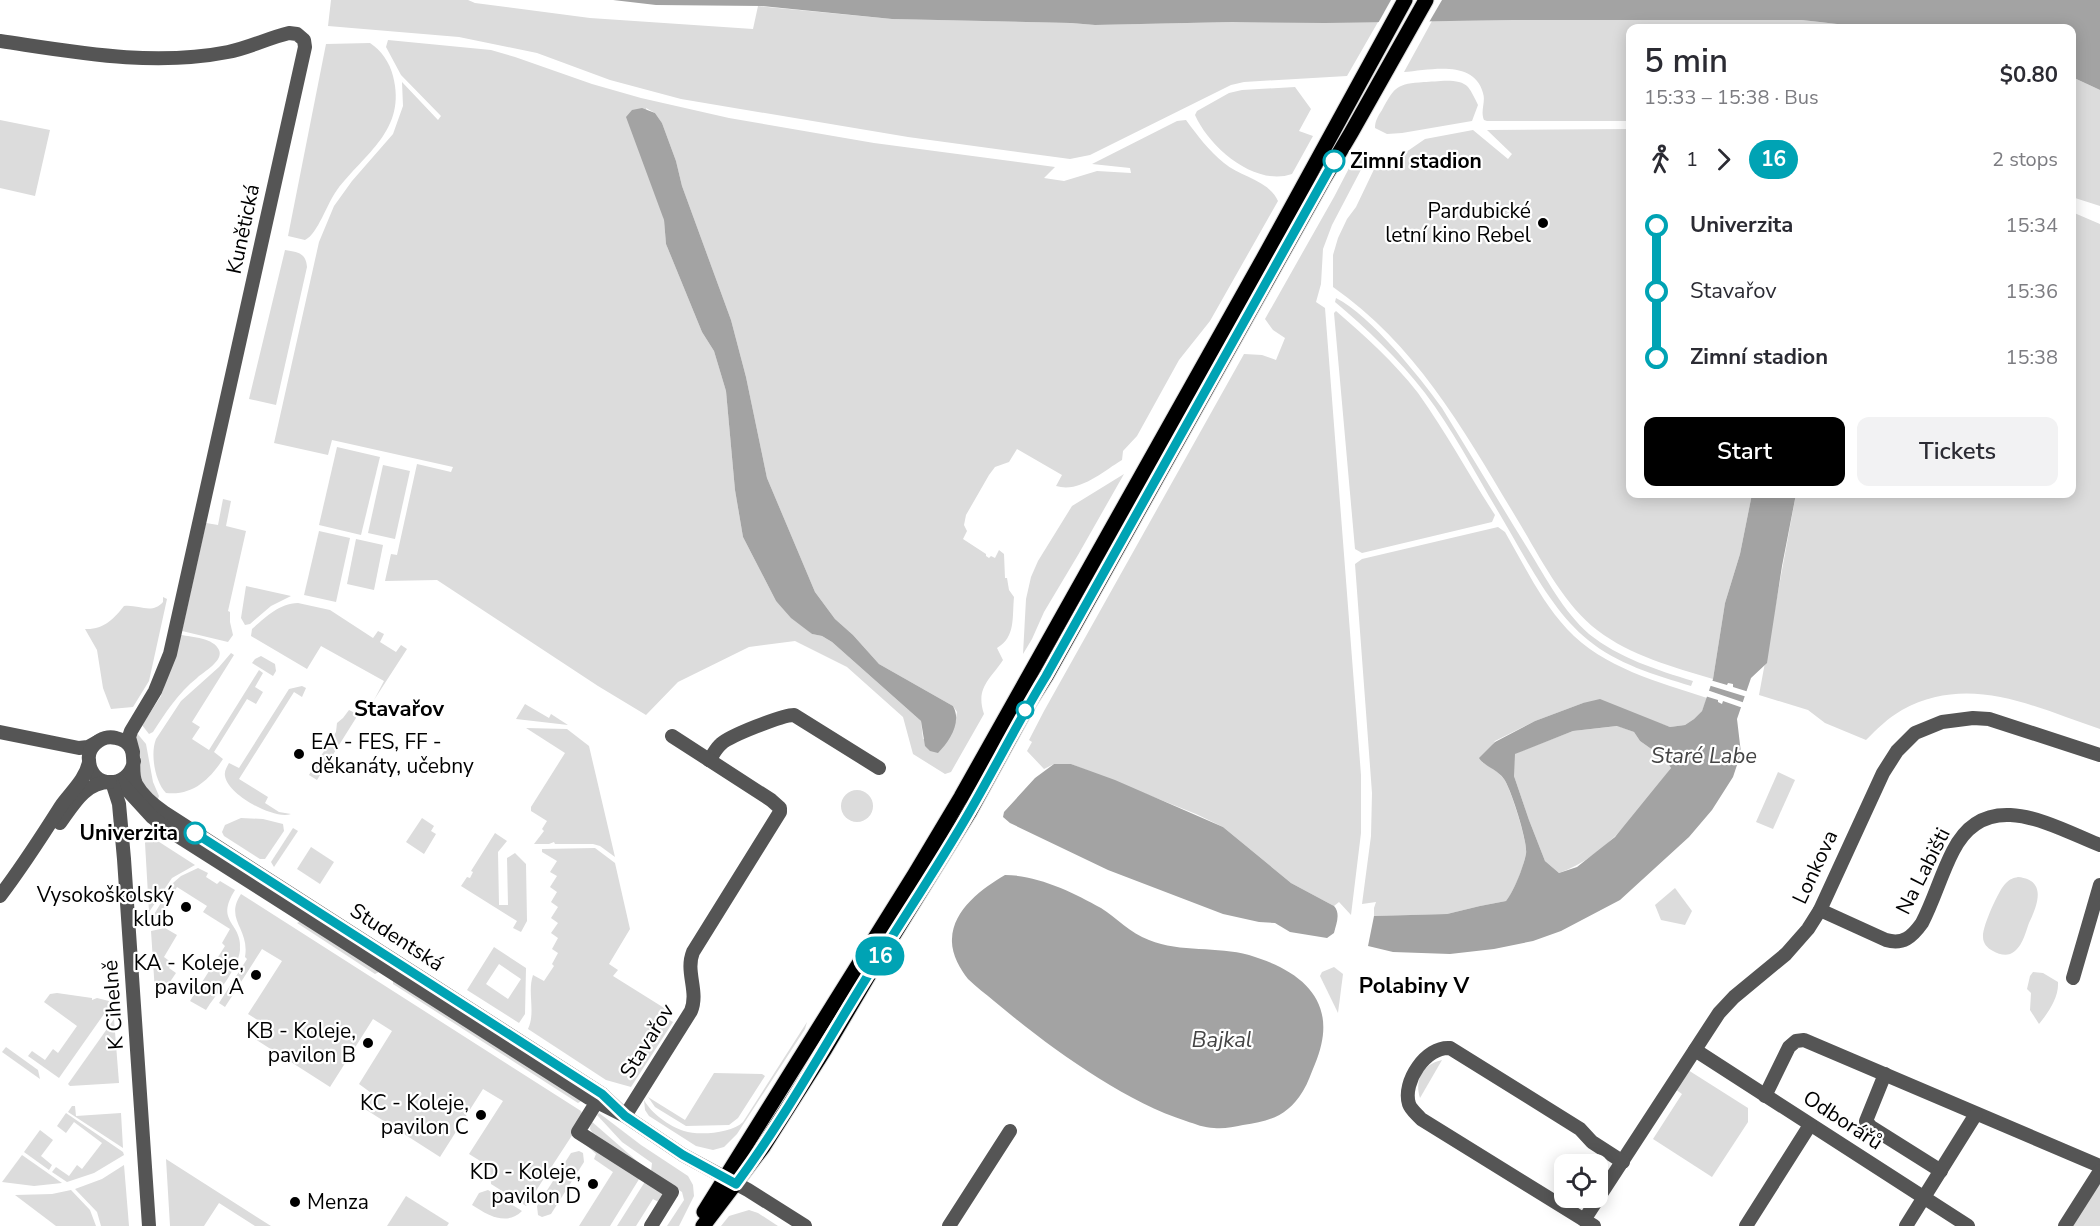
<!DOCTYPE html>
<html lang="en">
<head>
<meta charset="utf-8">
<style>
  :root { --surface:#fff; --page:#f2f2f3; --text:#2b2b33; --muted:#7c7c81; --accent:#000 }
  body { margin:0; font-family:"Nunito Sans",sans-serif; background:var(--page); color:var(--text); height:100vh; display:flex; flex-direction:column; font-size:22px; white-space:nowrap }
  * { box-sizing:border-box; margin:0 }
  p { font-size:20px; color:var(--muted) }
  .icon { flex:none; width:33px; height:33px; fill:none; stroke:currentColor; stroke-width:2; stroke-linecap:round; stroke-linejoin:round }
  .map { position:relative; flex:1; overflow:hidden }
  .side { position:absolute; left:1626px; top:24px; width:450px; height:474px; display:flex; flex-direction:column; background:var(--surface); border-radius:12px; box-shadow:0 3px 15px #0003 }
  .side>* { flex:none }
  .badge { padding:0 12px; border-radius:20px; font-size:21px; line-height:39px }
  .tools { position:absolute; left:1554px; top:1154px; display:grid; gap:12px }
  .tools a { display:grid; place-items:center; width:54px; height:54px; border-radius:12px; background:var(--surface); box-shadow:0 3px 15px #0003; font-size:30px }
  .map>.badge { position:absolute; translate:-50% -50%; box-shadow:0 0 0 3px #fff }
  .legs { display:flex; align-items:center; gap:9px; height:66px; padding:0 18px; font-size:20px }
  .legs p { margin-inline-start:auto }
  .summary { display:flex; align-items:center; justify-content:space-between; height:102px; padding:0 18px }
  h1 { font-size:33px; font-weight:600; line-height:45px }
  .primary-button { display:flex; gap:12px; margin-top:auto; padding:12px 18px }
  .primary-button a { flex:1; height:69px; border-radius:12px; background:var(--accent); color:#fff; font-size:24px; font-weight:600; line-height:69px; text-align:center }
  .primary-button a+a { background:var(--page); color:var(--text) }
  ul { padding:0 18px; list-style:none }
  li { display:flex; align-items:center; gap:21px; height:66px; font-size:22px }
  li i { display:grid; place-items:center; width:9px; height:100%; margin:0 8px; background:currentColor }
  li i::after { content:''; width:15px; height:15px; margin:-8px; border:4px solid; border-radius:50%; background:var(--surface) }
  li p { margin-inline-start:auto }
  li:first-child i { background:linear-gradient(#0000 50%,currentColor 0) }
  li:last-child i { background:linear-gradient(currentColor 50%,#0000 0) }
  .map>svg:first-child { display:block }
  .green { fill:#dcdcdc; fill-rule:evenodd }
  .water { fill:#a3a3a3; fill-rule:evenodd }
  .pier { fill:#fff }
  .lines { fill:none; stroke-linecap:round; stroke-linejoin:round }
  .major-casing { stroke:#dbdbdb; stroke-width:17 }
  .minor { stroke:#555; stroke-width:14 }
  .major { stroke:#000; stroke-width:15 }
  .line-1-casing { stroke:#fff; stroke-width:14 }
  .line-1 { stroke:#00a3b4; stroke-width:9 }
  .stop-1-dot { fill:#fff; stroke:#00a3b4; stroke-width:3 }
  .poi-dot { fill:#000; stroke:#fff; stroke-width:2 }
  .labels { text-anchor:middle; stroke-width:4.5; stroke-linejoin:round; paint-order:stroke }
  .stop-label { font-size:21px; font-weight:bold; fill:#000; stroke:#fff; text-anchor:start }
  .poi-label { font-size:21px; fill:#000; stroke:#fff; text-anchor:end }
  .street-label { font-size:21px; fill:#000; stroke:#fff }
  .neighbourhood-label { font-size:22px; font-weight:bold; fill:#000; stroke:#fff }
  .water-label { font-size:22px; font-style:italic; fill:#444; stroke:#fff }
</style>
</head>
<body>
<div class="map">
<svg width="2100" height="1226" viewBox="0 0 2100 1226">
  <rect width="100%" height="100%" fill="#fff"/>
  <!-- green -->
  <g class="green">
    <polygon points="331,0 468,0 475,3 590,18 753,29 758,6 892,19 1071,23 1095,25 1232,22 1378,22 1347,76 1244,82 1231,85 1090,155 1070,159 908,137 681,99 610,80 537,53 459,37 328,26"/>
    <path d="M1512 20H1802L1872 28H1630V121H1487L1484 120C1480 111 1486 102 1483 93 1474 59 1430 70 1404 72L1432 21Z"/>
    <path d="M388 40 491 50 515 57 592 84 641 98 729 118 874 143 1055 167 1044 178 1064 181 1097 171 1131 173 1130 168 1092 164 1177 121 1186 120C1197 135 1209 151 1224 163 1240 177 1269 180 1278 201L1210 321 1179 360 1137 436 1123 451 1122 460C1102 472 1080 493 1056 486L1062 475 1017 449 1009 462 995 467 989 475 966 515 964 525 967 531 963 539 986 554V556L989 558 991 556 995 558 999 550 1004 554 1005 578H1007L1009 590 1014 597C1012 617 1016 637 997 648L1003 660C991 679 975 687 984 714L951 772 945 774 913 754 903 717 847 667 795 641 749 647 678 682 646 715 598 686 437 580 385 581 391 554 397 555 417 464 451 472 453 467 332 440 328 455 274 443 319 242 334 206 352 181 393 134 403 106 402 82 438 120 441 116 401 75 386 47ZM646 108 655 113 662 123 676 161 682 186 731 320 746 377 767 478 815 592 835 619 853 635 879 664 953 706 957 712 954 728 923 739 921 721 832 642 822 636 812 634 776 601 743 537 735 490 726 391 714 351 702 332 666 244 664 220Z"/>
    <path d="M370 43C381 50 390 63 393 76 407 130 365 153 337 190 327 203 318 234 305 240L288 236 326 44Z"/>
    <polygon points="2072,77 2100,90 2100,206 2072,197"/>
    <path d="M1424 82C1436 82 1459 77 1468 87 1472 92 1475 99 1478 105L1472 121 1402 133 1387 134 1375 128C1375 121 1378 116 1382 110 1395 86 1397 84 1424 82Z"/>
    <path d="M1295 87 1311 109 1299 131 1313 136 1292 174C1255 187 1209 147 1195 115L1197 111 1229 93 1242 90Z"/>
    <polygon points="0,120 50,130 35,196 0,188"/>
    <path d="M1630 129V494H1752L1740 554 1725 603 1713 679C1673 667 1631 656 1597 630 1565 606 1540 558 1520 524 1467 436 1419 347 1333 287V255L1338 238 1347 219 1356 207 1378 161 1385 163 1388 171 1396 159 1425 139 1473 130 1508 159 1512 154 1487 130Z"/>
    <polygon points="1359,149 1363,154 1365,162 1332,225 1323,249 1321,284 1316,302 1325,308 1361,775 1361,833 1351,915 1339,902 1334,906 1291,883 1223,827 1196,814 1071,764 1054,764 1044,769 1027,751 1032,742 1029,740 1044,711 1244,354 1262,355 1276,360 1285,338 1273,330 1265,319 1334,197"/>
    <path d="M2072 212 2100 224V729C2034 707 1970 673 1902 710 1888 718 1877 729 1866 740L1825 723 1808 710 1759 695 1796 494H2072Z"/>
    <path d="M285 250C298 252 306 253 307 267L276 405 249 399Z"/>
    <path d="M1336 298C1371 316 1419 376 1442 408 1471 455 1499 502 1528 549 1546 578 1563 611 1589 634 1619 658 1657 670 1693 681L1691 686C1655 675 1617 664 1588 640 1551 611 1523 553 1499 513 1475 473 1453 430 1425 393 1399 359 1367 329 1335 302Z"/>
    <path d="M1336 311C1365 336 1394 362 1418 393 1446 432 1469 475 1495 515L1492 522 1362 553 1355 549 1334 313Z"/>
    <polygon points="337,447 380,457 361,535 319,525"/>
    <polygon points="383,465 410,471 395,539 368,533"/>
    <polygon points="1124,474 1078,555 1044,612 1032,639 1023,654 1026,599 1031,577 1038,561 1072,506"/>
    <polygon points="223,499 231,501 226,526 246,531 228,611 230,612 230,622 233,635 228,642 182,631 206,523 218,525"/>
    <path d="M1498 527 1505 532C1524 565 1541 601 1567 629 1603 668 1659 682 1707 698L1702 711 1694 719 1685 725 1670 727 1647 719 1583 703 1535 721 1495 741 1482 762C1490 767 1498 771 1504 779 1511 790 1528 843 1526 854 1523 868 1515 890 1506 901L1480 906 1447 914 1374 916V908L1376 902 1362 904 1371 836 1372 793 1355 564 1362 559Z"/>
    <polygon points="319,531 350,538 336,602 304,595"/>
    <polygon points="356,539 383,545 374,590 347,584"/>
    <polygon points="246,586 291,596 271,606 250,624 245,625 241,618"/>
    <path d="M163 597 167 599 149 681 133 707 111 709 103 688 97 650 85 629C103 630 114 619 124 606 138 604 152 615 163 602Z"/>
    <path d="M298 603 330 610 373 638 378 631 384 634 380 642 396 652 401 645 407 649 374 700 384 681 321 646 307 669 251 636 252 629C266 617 278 604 298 603Z"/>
    <path d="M181 635C192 637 214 638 219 650 224 661 203 672 197 678 178 693 166 712 153 732L149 734 142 725 161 696Z"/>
    <path d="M231 653 234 655 192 722 200 727 192 739 209 750 259 670 263 673 255 687 263 692 256 704 247 699 214 752 223 759C210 779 193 796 166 793 155 782 150 754 156 739L181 701 219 667Z"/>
    <polygon points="261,656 275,664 276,671 273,676 252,663 255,659"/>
    <path d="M302 686 306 688 302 697 294 692 239 779 268 797 265 803 279 812 291 814C274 820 228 795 225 776 224 771 227 767 229 763L239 768 289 689Z"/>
    <polygon points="525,704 549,718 551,714 568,725 516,719"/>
    <polygon points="349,710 355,713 356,718 317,780 309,775 336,732 337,723 343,718"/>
    <path d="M1618 726 1634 732 1640 741 1664 758 1671 768C1641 808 1608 856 1559 873L1545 861 1529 820 1514 776V754L1573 731Z"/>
    <polygon points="526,728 567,729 589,746 615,857 600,846 593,844 555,844 554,842 549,844 534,844 544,831 542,829 547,821 531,811 531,807 565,753"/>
    <polygon points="136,732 146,744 153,782 159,796 157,802 142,786 134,741"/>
    <polygon points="1778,772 1795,780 1773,829 1756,822"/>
    <circle cx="857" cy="806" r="16"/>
    <polygon points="241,818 263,819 283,824 284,831 265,859 260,859 224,836 222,832 225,825"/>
    <polygon points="422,818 434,826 431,831 436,834 424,854 406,842"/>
    <polygon points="293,828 298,831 274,867 271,862"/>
    <polygon points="495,833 507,841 498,852 499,905 508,905 507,858 515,853 526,864 527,921 521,932 513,928 517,921 461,886 467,877 470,878 473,872 471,871"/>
    <polygon points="153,838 195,865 172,878 149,912 145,843 147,839"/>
    <polygon points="311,847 334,862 320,884 297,869"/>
    <path d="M595 848 615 863 630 929 609 964 618 970 613 976 669 1011 666 1018 673 1022 631 1087 606 1080 528 1029C536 1012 527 993 533 975L544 981 554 966 552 964 558 953 552 949 558 938 551 933 558 923 551 918 558 907 551 902 557 892 550 887 557 876 550 872 557 861 542 852V849Z"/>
    <path d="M198 868 208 873 206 877 217 884 220 881 235 890C214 923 243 922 240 950 238 969 216 994 206 1010L190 1001 225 946 222 943 230 929 203 912 207 906 177 887 160 917 150 921 173 883 181 876Z"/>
    <path d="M2018 877C2048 880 2037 906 2029 923 2025 934 2022 949 2010 954 2005 956 1998 954 1993 951 1987 948 1983 943 1983 937 1982 927 1999 889 2006 883 2010 879 2013 878 2018 877Z"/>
    <polygon points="1675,888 1692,911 1685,925 1661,920 1655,905"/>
    <path d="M241 894 581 1111 584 1117 526 1206 491 1184 490 1167 469 1154 503 1101 483 1089 440 1157 365 1109 374 1095 359 1084 392 1031 373 1019 330 1087 255 1039 264 1024 248 1014 282 961 262 949 225 1007 219 1003 247 959 245 957C250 928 224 920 241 894Z"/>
    <polygon points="303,920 381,971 375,974 297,923"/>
    <polygon points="165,928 177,935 164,957 172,963 169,968 176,973 159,998 155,992 151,931"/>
    <path d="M494 947 526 968 525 1014 519 1023 467 990ZM499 964 521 979 508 999 486 984Z"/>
    <polygon points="1334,967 1343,974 1338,1013 1320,976 1322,972"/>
    <path d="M2033 972 2043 973 2058 982C2059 997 2049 1012 2039 1024L2030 1010 2031 993 2027 989 2030 976Z"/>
    <polygon points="393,980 583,1100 578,1103 393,984"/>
    <polygon points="57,993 92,998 92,1000 97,998 109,1001 111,1004 59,1078 28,1056 32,1051 45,1060 53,1049 58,1053 77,1026 44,1002 50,994"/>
    <polygon points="114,1019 119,1083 70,1086 68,1084"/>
    <path d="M807 1022 805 1029 737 1134 724 1147 713 1150 696 1146 649 1116 645 1110 644 1100C651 1113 669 1126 684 1131 699 1136 732 1133 743 1122Z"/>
    <polygon points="6,1047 38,1070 40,1079 2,1052"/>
    <path d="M1442 1060 1420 1098C1414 1080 1423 1064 1442 1060Z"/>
    <polygon points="1688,1070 1748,1108 1748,1122 1712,1177 1653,1139 1682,1094 1675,1089"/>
    <polygon points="714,1073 762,1074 765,1076 738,1118 729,1125 686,1126 655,1107 648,1097 685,1120"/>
    <polygon points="72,1106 75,1106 76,1116 121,1113 123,1148 68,1112"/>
    <polygon points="66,1113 123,1152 124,1155 94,1173 67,1182 52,1172 56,1167 69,1176 77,1165 82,1169 102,1143 74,1122 66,1133 57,1126"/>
    <polygon points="599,1113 641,1145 688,1176 693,1185 694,1196 679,1226 667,1226 684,1200 682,1192 651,1172 652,1163 622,1142 597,1115"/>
    <polygon points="591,1121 645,1168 594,1135 590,1129"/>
    <polygon points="40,1130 53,1140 41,1156 52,1165 49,1170 24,1152"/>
    <polygon points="586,1145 641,1176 610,1226 579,1226 613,1172 594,1159 596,1154"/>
    <polygon points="579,1151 583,1153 584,1162 551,1214 542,1217 538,1215 537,1206 571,1153"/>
    <polygon points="22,1155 62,1183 34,1186 2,1182"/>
    <polygon points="166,1159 271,1226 255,1226 219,1203 204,1226 170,1226"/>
    <polygon points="124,1165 129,1226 101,1226 97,1212 75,1189 102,1179"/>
    <polygon points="646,1180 668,1194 662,1204 653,1199 636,1226 617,1226"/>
    <polygon points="2100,1181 2100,1226 2070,1226"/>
    <polygon points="71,1190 90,1210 96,1226 56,1226 15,1195 52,1194"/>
    <path d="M488 1190 522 1211C507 1226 489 1216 472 1205L479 1193Z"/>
    <polygon points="406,1196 449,1223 447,1226 387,1226"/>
    <polygon points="749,1210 758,1213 778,1226 721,1226 729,1216"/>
  </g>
  <!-- water -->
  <g class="water">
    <polygon points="613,0 2100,0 2100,90 2072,77 2072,28 1872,28 1802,20 1512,20 1325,23 1232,22 1095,25 1071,23 892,19 762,6 656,5"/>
    <path d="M642 108 655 113 662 123 676 161 682 186 731 320 746 377 767 478 815 592 835 619 853 635 879 664 953 706C962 722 950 741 938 753L930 751 925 746 921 721 832 642 822 636 812 634 791 618 776 601 743 537 735 490 726 391 714 351 702 332 666 244 664 220 626 117 632 110Z"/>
    <path d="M1752 494H1796L1782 566 1767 663 1751 678 1737 719 1741 753 1733 777 1712 810 1689 837 1620 900 1561 931 1533 941 1494 949 1450 954 1393 952 1368 946 1374 916 1447 914 1480 906 1506 901C1514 891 1523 868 1526 854 1528 842 1511 789 1504 779 1497 769 1485 767 1479 758L1495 742 1535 721 1583 703 1600 699 1670 727 1685 725 1694 719 1702 711 1713 679 1725 603 1740 554ZM1617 726 1634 732 1640 741 1664 758 1671 768 1615 837 1577 867 1559 873 1545 861 1529 820 1514 776 1515 754 1573 731Z"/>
    <path d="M1054 764H1071L1115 780 1223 827 1291 883 1334 906C1341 914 1336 924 1334 933L1327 938 1290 932 1275 923 1259 922 1223 914 1108 870 1010 823 1003 817 1004 812 1035 778Z"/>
    <path d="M1005 875C1037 875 1073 892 1101 908 1117 918 1130 933 1149 940 1181 953 1217 946 1249 955 1306 972 1340 1004 1315 1064 1311 1073 1308 1083 1303 1091 1288 1116 1270 1121 1243 1125 1233 1127 1224 1129 1214 1128 1205 1128 1195 1124 1186 1121 1122 1101 1045 1044 994 1001 986 994 976 987 968 979 960 969 951 953 952 939 953 909 983 888 1005 875Z"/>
  </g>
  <!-- pier -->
  <g class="pier">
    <polygon points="1391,0 1442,0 1428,24 1377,25"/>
    <polygon points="1710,680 1727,685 1728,683 1733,684 1733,687 1749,692 1747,697 1708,685"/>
    <polygon points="1707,690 1745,703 1743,708 1723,701 1722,704 1718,702 1718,700 1705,696"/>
  </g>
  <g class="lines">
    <!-- major casing -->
    <g class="major-casing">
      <g id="major">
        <polyline points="704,1212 915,874 961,797 1267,252 1405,0"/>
        <polyline points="703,1226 763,1147 825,1049 867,978 970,811 1029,703 1046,676 1322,182 1351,133 1426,0"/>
      </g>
    </g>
    <!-- minor -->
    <g class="minor">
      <path d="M0 41C75 52 152 67 228 52 249 48 268 38 289 33L297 34 304 40 305 47 170 654 155 691 131 731 129 737 133 752"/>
      <polyline points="0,732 79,748 88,747 97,742"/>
      <path d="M709 760C713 755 716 748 721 744 729 736 782 715 794 715L879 768"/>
      <path d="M134 761C129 790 90 789 89 760 88 754 91 748 95 744 101 738 109 736 116 738 143 744 128 768 136 784 142 795 155 806 165 813L602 1094 619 1110"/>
      <polyline points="119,781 152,817 170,831 589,1098 625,1116 683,1155 748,1190 805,1226"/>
      <polyline points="112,782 119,804 124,859 149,1226"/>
      <path d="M60 823C73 805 85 782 110 782"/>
      <path d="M0 896C22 867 42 836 61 806 71 792 86 779 89 762"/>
      <path d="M1820 910 1886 940C1903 945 1912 937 1922 923 1934 900 1941 874 1953 851 1986 785 2052 826 2100 845"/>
      <polyline points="2073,978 2100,885"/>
      <polyline points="1695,1050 1968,1226"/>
      <polyline points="1885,1074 1866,1121 1871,1127 1941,1171"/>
      <polyline points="601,1095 578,1132 672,1192 651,1226"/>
      <polyline points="1765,1096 1789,1047 1796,1041 1804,1040 2100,1166"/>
      <path d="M625 1116 691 1011C699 991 685 972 693 952L780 812V808L771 800 672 736"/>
      <polyline points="1584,1220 1719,1013 1734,997 1786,954 1808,929 1820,910 1883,773 1897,751 1915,733 1942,722 1973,718 1989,719 2100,755"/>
      <polyline points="949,1226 1010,1131"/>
      <path d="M1594 1226 1421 1119C1417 1114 1411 1110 1409 1104 1402 1082 1426 1046 1450 1048L1580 1129 1592 1142 1623 1162"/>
      <polyline points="1746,1226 1810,1125"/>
      <polyline points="1906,1226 1976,1114"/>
      <polyline points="2065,1226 2100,1171"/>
    </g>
    <!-- major -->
    <use href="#major" class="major"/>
  </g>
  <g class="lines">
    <!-- line-1 casing -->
    <g class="line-1-casing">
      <path id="line-1" d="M195 833 602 1094 625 1116 683 1155 736 1184C785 1118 824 1046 867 977 901 921 938 867 970 811 996 766 1019 720 1046 676L1334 161"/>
    </g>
    <!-- line-1 -->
    <use href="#line-1" class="line-1"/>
  </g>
  <!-- markers -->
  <g class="stop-1-dot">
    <circle cx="1334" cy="161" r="10"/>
    <circle cx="1025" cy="710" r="8"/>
    <circle cx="195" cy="833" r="10"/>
  </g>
  <g class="poi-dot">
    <circle cx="1543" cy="223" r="6"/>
    <circle cx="299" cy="754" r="6"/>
    <circle cx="186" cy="907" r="6"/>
    <circle cx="256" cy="975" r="6"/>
    <circle cx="368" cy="1043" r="6"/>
    <circle cx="481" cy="1115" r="6"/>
    <circle cx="593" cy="1184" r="6"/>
    <circle cx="295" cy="1202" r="6"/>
  </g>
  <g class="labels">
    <!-- stop labels -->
    <g class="stop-label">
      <text x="1350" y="168">Zimní stadion</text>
      <text x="178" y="840" text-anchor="end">Univerzita</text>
    </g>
    <!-- poi labels -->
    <g class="poi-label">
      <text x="1531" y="218">Pardubické<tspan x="1531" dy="24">letní kino Rebel</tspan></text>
      <text x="311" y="749" text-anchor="start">EA - FES, FF -<tspan x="311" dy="24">děkanáty, učebny</tspan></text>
      <text x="174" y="902">Vysokoškolský<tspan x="174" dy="24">klub</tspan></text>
      <text x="244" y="970">KA - Koleje,<tspan x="244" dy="24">pavilon A</tspan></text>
      <text x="356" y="1038">KB - Koleje,<tspan x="356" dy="24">pavilon B</tspan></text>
      <text x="469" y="1110">KC - Koleje,<tspan x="469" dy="24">pavilon C</tspan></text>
      <text x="581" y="1179">KD - Koleje,<tspan x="581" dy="24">pavilon D</tspan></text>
      <text x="307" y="1209" text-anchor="start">Menza</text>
    </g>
    <!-- street labels -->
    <g class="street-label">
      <text transform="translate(243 229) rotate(-78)" y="7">Kunětická</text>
      <text transform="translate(1815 867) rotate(-65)" y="7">Lonkova</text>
      <text transform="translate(1923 871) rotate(-63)" y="7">Na Labišti</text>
      <text transform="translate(397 937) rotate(33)" y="7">Studentská</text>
      <text transform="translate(113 1005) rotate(-94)" y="7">K Cihelně</text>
      <text transform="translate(647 1041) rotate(-58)" y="7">Stavařov</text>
      <text transform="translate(1843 1120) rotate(33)" y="7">Odborářů</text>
    </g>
    <!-- neighbourhood labels -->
    <g class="neighbourhood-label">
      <text x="399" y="716">Stavařov</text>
      <text x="1414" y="993">Polabiny V</text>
    </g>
    <!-- water labels -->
    <g class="water-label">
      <text x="1704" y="763">Staré Labe</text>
      <text x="1222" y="1047">Bajkal</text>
    </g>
  </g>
</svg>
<div class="tools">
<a><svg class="icon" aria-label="locate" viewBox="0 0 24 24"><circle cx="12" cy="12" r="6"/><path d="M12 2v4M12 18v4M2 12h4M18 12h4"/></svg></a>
</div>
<b class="badge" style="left:880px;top:956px;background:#00a3b4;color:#fff">16</b>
<section class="side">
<div class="summary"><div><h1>5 min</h1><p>15:33 – 15:38 · Bus</p></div><b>$0.80</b></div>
<div class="legs"><svg class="icon" aria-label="walk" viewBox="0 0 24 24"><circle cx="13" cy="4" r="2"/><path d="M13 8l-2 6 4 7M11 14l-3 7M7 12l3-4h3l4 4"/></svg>1<svg class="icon" aria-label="forward" viewBox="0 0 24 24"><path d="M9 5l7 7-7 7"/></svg><b class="badge" style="background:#00a3b4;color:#fff">16</b><p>2 stops</p></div>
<ul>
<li><i style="color:#00a3b4"></i><b>Univerzita</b><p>15:34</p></li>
<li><i style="color:#00a3b4"></i><span>Stavařov</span><p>15:36</p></li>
<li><i style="color:#00a3b4"></i><b>Zimní stadion</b><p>15:38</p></li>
</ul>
<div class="primary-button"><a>Start</a><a>Tickets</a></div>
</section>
</div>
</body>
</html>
